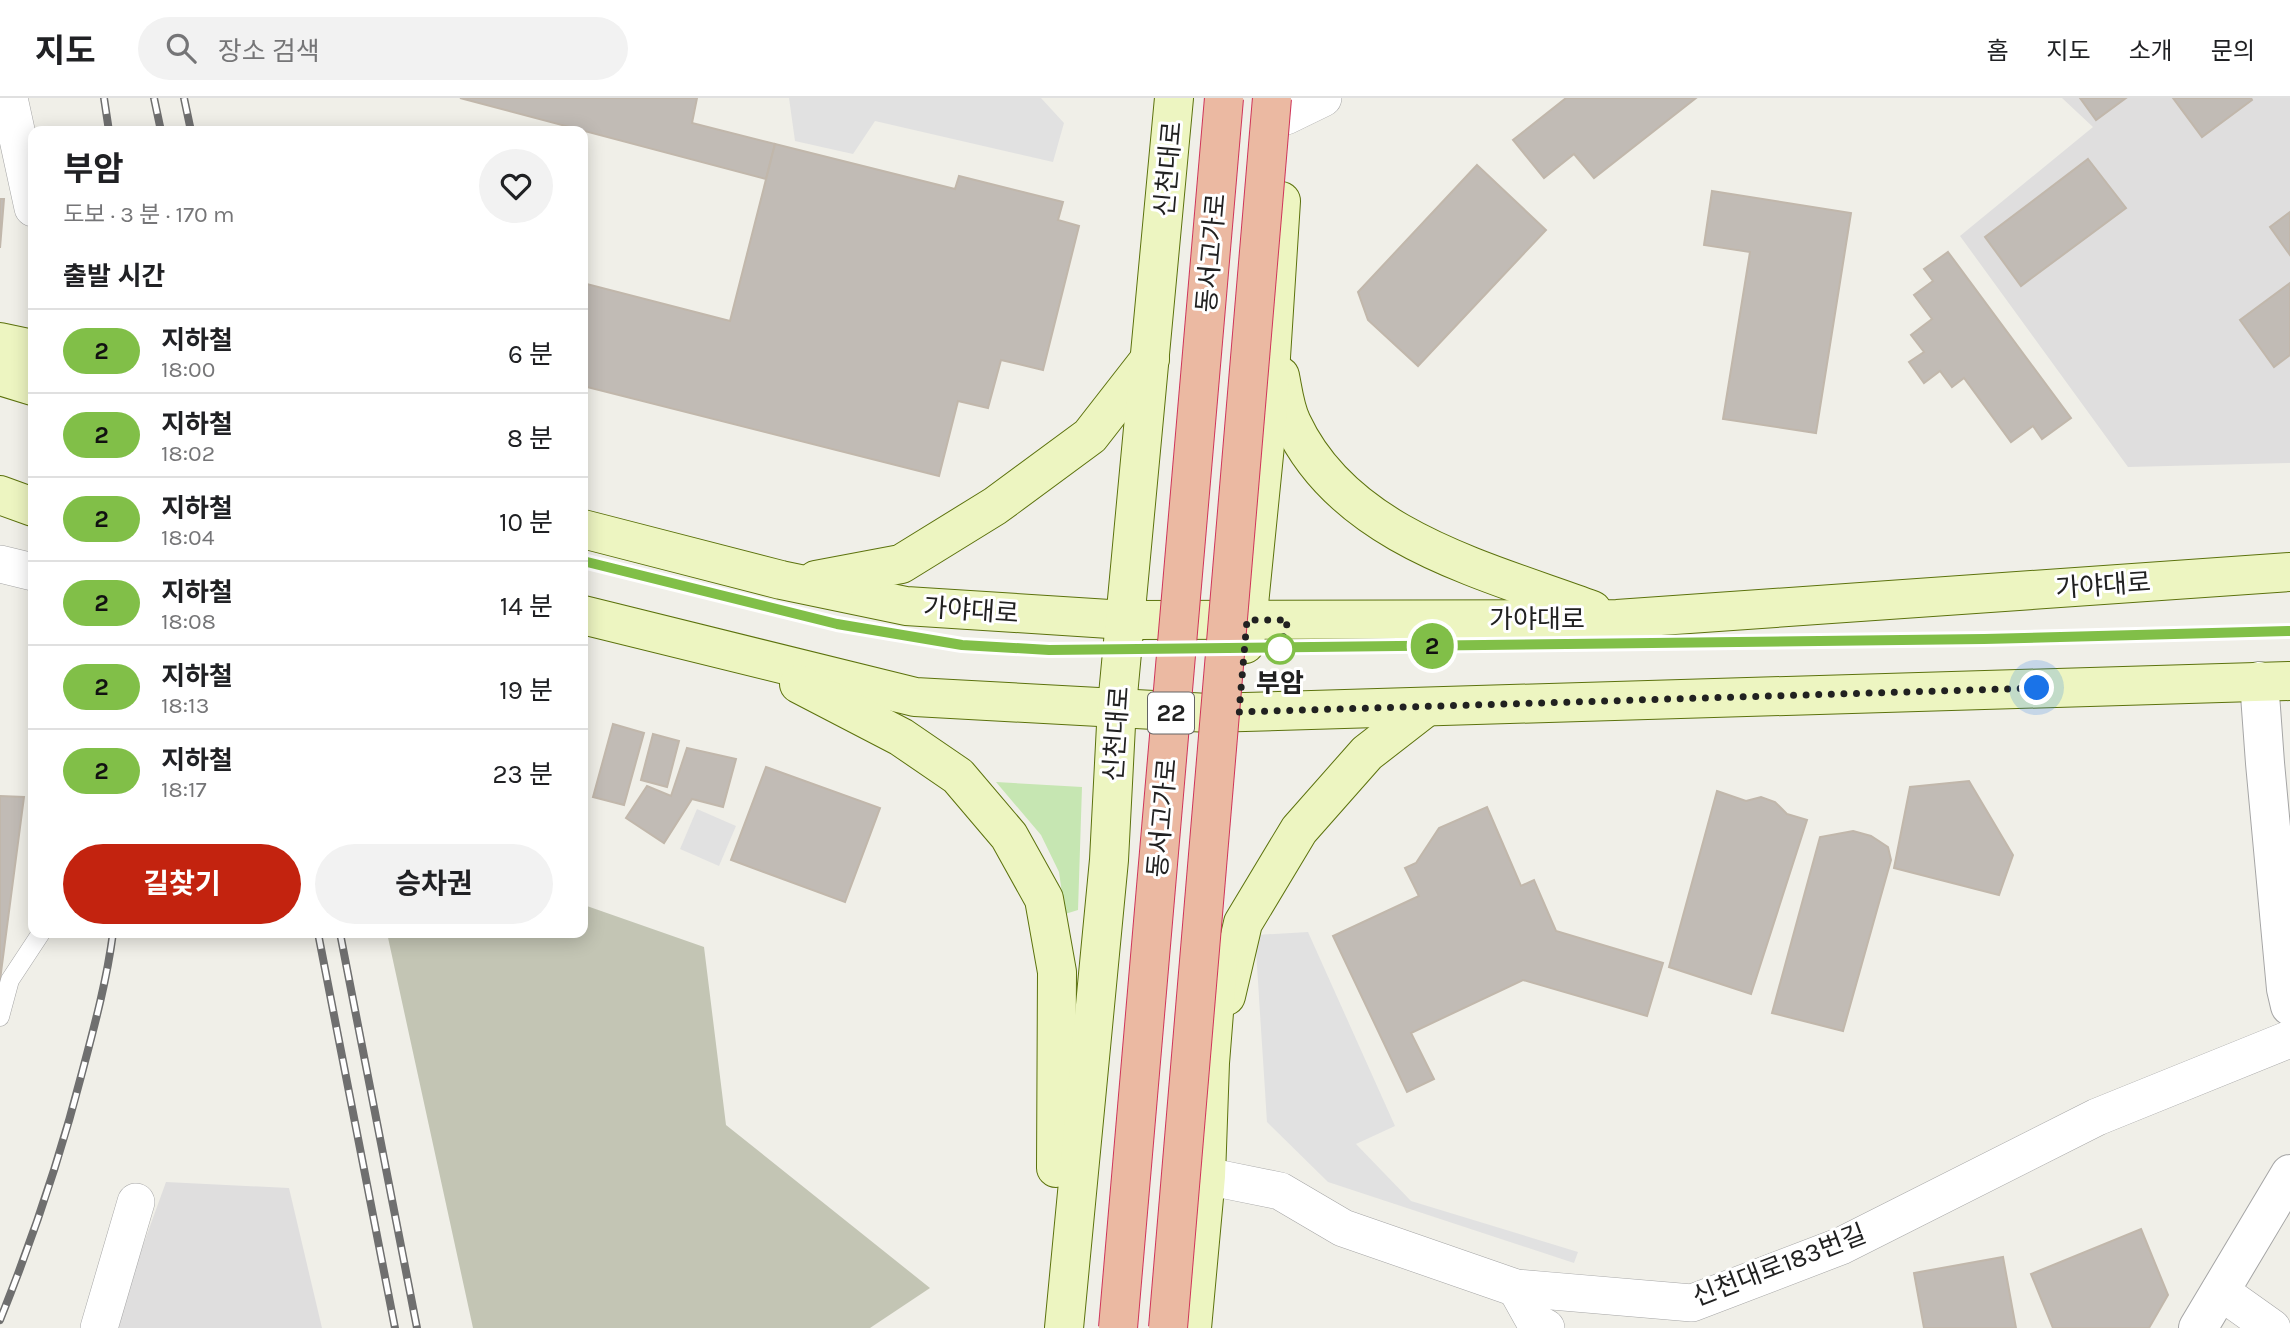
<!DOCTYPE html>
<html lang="ko">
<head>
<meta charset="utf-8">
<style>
  :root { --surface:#fff; --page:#f2f2f2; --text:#202124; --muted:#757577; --line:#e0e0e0; --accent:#c3230f }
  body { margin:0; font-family:Karla,"Noto Sans KR",sans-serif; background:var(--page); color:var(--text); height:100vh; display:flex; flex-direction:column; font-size:26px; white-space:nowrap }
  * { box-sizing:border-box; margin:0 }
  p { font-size:23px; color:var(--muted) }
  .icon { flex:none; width:38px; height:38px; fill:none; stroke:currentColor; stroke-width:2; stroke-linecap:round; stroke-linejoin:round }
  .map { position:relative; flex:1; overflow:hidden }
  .details { position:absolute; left:28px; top:28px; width:560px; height:812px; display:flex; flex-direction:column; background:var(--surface); border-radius:14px; box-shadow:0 4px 18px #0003 }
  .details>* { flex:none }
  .badge { padding:0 14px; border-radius:23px; font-size:24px; line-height:46px }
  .you { position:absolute; width:35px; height:35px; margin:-18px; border:5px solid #fff; border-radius:50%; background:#1a73e8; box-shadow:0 0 0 10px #1a73e833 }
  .map>.badge { position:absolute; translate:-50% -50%; box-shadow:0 0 0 4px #fff }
  h2 { padding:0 35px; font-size:26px; line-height:63px }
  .round { display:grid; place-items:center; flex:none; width:74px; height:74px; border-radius:37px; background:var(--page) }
  .summary { display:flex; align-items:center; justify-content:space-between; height:119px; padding:0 35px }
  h1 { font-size:33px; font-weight:700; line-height:52px }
  .button { display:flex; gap:14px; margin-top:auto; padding:14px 35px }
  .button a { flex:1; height:80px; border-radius:42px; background:var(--accent); color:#fff; font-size:28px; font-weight:700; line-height:80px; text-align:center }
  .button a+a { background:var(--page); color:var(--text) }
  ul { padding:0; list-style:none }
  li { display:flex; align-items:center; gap:21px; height:84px; padding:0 35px; border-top:2px solid var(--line) }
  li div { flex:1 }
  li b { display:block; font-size:26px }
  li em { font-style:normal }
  li .badge { min-width:77px; font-weight:700; text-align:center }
  header { display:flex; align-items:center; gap:42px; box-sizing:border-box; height:98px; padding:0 35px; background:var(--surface); border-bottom:2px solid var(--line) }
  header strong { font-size:33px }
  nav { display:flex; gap:38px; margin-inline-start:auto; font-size:24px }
  .search { width:490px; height:63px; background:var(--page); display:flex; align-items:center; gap:18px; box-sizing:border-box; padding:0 24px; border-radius:38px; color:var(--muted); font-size:26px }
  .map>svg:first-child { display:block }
  .residential { fill:#dfdede }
  .construction { fill:#c3c5b4 }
  .grass { fill:#c6e6b2 }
  .parking { fill:#e1e1e1 }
  .building { fill:#c1bbb5; stroke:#c1b7ab; stroke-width:2 }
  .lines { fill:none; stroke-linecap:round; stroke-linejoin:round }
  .service-casing { stroke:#a5a5a5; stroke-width:19 }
  .minor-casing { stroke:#a5a5a5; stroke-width:38 }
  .tertiary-casing { stroke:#a5a5a5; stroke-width:40 }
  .secondary-casing { stroke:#5c720d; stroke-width:40 }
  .service { stroke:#fff; stroke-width:18 }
  .minor { stroke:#fff; stroke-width:37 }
  .tertiary { stroke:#fff; stroke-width:38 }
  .secondary { stroke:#edf5c1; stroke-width:38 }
  .rail-casing { stroke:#6f6f6f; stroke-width:8 }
  .rail { stroke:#fff; stroke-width:5; stroke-dasharray:16; stroke-linecap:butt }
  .trunk-bridge-casing { stroke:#cf3559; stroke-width:40; stroke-linecap:butt }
  .trunk-bridge { stroke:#ebb9a2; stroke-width:38 }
  .line-casing { stroke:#fff; stroke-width:16 }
  .line { stroke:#81bf48; stroke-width:10 }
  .walk { stroke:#212121; stroke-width:7; stroke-dasharray:0 12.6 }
  .stop-dot { fill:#fff; stroke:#81bf48; stroke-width:3.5 }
  .labels { text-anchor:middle; stroke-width:6; stroke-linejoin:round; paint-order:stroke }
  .shield { fill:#fff; stroke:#646464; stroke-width:2 }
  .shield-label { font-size:24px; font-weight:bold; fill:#212121 }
  .street-label { font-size:26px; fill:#212121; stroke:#fff }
  .stop-label { font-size:26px; font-weight:bold; fill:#212121; stroke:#fff }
</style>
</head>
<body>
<header>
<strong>지도</strong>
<div class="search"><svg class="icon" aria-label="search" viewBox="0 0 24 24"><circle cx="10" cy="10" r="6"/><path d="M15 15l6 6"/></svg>장소 검색</div>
<nav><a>홈</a><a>지도</a><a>소개</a><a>문의</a></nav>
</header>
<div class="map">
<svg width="2290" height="1230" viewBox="0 0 2290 1230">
  <rect width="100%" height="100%" fill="#f0efe8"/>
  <!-- residential -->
  <g class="residential">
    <polygon points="2062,0 2290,0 2290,365 2128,369 1960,138 2093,29"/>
    <polygon points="166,1084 289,1090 322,1230 113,1230"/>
  </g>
  <!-- construction -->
  <polygon class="construction" points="583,802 584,807 704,849 726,1027 930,1190 870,1230 473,1230 387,835 583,835"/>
  <!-- grass -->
  <polygon class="grass" points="996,684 1082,689 1078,812 1065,816 1059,774 1041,737"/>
  <!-- parking -->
  <g class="parking">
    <polygon points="789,0 1041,0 1064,25 1053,64 875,23 853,56 795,43"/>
    <polygon points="697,711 736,728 719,768 680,751"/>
    <polygon points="1308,834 1395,1028 1356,1046 1411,1103 1578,1154 1574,1165 1328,1084 1267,1024 1255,837"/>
  </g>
  <!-- building -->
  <g class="building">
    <polygon points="460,0 697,0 692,25 775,46 766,81"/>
    <polygon points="1566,0 1696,0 1594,80 1574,56 1544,80 1513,42"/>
    <polygon points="2080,0 2126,0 2096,22"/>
    <polygon points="2173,0 2251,0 2252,2 2202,39"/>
    <polygon points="775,46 955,91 959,78 1063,104 1058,122 1079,128 1043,272 1001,262 988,310 958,303 939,378 583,288 583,185 730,223"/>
    <polygon points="2088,61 2126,110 2021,188 1985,139"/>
    <polygon points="1477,67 1546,132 1418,268 1368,222 1358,194"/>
    <polygon points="1712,93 1851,115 1816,335 1723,321 1750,154 1704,147"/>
    <polygon points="0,101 4,101 0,150"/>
    <polygon points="2290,114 2290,157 2270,129"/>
    <polygon points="1948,154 2071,320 2042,341 2033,328 2011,344 1964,280 1952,289 1940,273 1924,285 1909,264 1924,254 1911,237 1932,221 1914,197 1933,183 1924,171"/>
    <polygon points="2290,185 2290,257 2274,269 2240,222"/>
    <polygon points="613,626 644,635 624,707 593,699"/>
    <polygon points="653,636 679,643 667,689 641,682"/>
    <polygon points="687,650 736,661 723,709 692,701 664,745 626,720 647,688 671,698"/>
    <polygon points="766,669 880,710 845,804 731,762"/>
    <polygon points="1969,683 2013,757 1999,797 1894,770 1910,689"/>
    <polygon points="1717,693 1746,703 1761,699 1775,704 1787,716 1807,722 1751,896 1669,869"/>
    <polygon points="0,698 24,699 0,882"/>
    <polygon points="1487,709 1521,788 1534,782 1556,833 1663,865 1647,918 1523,882 1411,935 1434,981 1407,994 1333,838 1419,798 1405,770 1416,765 1439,730"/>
    <polygon points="1853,733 1871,738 1888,749 1891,762 1843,933 1772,915 1820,739"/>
    <polygon points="2141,1131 2168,1197 2149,1230 2053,1230 2031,1176"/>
    <polygon points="2003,1159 2016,1230 1924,1230 1914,1175"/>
  </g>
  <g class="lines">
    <!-- service casing -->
    <g class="service-casing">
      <polyline id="service" points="0,919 10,882 41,835"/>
    </g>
    <!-- minor casing -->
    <g class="minor-casing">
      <g id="minor">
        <polyline points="9,0 33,110"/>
        <polyline points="1286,18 1323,0"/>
        <polyline points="0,466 33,474"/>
        <polyline points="1206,1078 1280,1093 1343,1130 1516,1190 1692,1205 1841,1148 2097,1019 2290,941"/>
        <polyline points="1516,1190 1535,1224 1546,1230"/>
        <polyline points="2220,1193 2272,1230"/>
        <polyline points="99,1230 136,1104"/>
      </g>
    </g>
    <!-- tertiary casing -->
    <g class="tertiary-casing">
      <g id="tertiary">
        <polyline points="2259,583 2265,665 2286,891 2290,908"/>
        <polyline points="2198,1230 2290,1076"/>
      </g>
    </g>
    <!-- secondary casing -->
    <g class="secondary-casing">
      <g id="secondary">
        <polyline points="0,244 33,251"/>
        <polyline points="0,278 33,288"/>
        <path d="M1280 278C1283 293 1285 311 1292 325 1345 439 1484 472 1592 512"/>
        <polyline points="0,397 33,409"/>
        <polyline points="583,431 781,482 906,508 1125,522 1617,521 2290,474"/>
        <polyline points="816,482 901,466 995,408 1090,338 1150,261"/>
        <polyline points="583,517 915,599 1209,615 2290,583"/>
        <polyline points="1245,546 1266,337 1281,103"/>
        <polyline points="799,586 901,639 958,678 1009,738 1044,801 1057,874 1056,1070"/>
        <polyline points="1226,898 1243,825 1299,732 1367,655 1425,610"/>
        <polyline points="1064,1230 1109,762 1117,608 1174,0"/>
        <polyline points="1192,1230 1206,1078 1210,965 1218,864"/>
      </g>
    </g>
    <!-- service -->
    <use href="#service" class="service"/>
    <!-- minor -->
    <use href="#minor" class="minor"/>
    <!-- tertiary -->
    <use href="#tertiary" class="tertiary"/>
    <!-- secondary -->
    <use href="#secondary" class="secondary"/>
    <!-- rail casing -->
    <g class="rail-casing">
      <g id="rail">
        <polyline points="104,0 109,33"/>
        <polyline points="154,0 161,33"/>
        <polyline points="184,0 191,33"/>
        <polyline points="318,835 395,1230"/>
        <polyline points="340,835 417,1230"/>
        <path d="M0 1222C33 1140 61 1057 83 971 95 926 107 881 113 835"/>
      </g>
    </g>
    <!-- rail -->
    <use href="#rail" class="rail"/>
    <!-- trunk-bridge casing -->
    <g class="trunk-bridge-casing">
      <g id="trunk-bridge">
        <polyline points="1118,1230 1224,0"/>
        <polyline points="1168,1230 1272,0"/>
      </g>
    </g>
    <!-- trunk-bridge -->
    <use href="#trunk-bridge" class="trunk-bridge"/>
  </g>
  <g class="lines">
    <!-- line casing -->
    <g class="line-casing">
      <polyline id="line" points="583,463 837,526 962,547 1049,552 1984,541 2290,533"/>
    </g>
    <!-- line -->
    <use href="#line" class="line"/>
    <!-- walk -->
    <polyline class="walk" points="1280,551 1288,522 1247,522 1239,614 2037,590"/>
  </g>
  <!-- markers -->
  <circle class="stop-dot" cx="1280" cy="551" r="14"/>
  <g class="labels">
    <!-- shield labels -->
    <rect class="shield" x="1148" y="594.5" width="46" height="41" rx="5"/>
    <g class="shield-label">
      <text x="1171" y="623">22</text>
    </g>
    <!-- street labels -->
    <g class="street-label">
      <text transform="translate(1168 71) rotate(-85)" y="9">신천대로</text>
      <text transform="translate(1211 155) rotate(-85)" y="9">동서고가로</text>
      <text transform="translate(2103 487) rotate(-4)" y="9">가야대로</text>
      <text transform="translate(971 512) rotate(4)" y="9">가야대로</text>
      <text x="1537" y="530">가야대로</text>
      <text transform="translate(1116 636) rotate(-86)" y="9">신천대로</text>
      <text transform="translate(1162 720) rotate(-85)" y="9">동서고가로</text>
      <text transform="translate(1779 1167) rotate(-21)" y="9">신천대로183번길</text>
    </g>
    <!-- stop labels -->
    <g class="stop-label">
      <text x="1280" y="594">부암</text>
    </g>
  </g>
</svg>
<div class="you" style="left:2037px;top:590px"></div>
<b class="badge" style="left:1432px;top:548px;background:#81bf48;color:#111">2</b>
<section class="details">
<div class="summary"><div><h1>부암</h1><p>도보 · 3 분 · 170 m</p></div><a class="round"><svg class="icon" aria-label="heart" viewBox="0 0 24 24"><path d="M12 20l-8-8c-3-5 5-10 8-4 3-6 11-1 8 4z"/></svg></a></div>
<h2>출발 시간</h2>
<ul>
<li><span class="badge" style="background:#81bf48;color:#111">2</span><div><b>지하철</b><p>18:00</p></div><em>6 분</em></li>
<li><span class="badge" style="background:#81bf48;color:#111">2</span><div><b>지하철</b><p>18:02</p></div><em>8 분</em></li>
<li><span class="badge" style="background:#81bf48;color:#111">2</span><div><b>지하철</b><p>18:04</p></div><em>10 분</em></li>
<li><span class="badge" style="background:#81bf48;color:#111">2</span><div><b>지하철</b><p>18:08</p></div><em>14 분</em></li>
<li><span class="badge" style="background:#81bf48;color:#111">2</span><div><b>지하철</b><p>18:13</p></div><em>19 분</em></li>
<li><span class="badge" style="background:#81bf48;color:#111">2</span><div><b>지하철</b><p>18:17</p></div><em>23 분</em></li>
</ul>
<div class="button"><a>길찾기</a><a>승차권</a></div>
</section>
</div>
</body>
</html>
